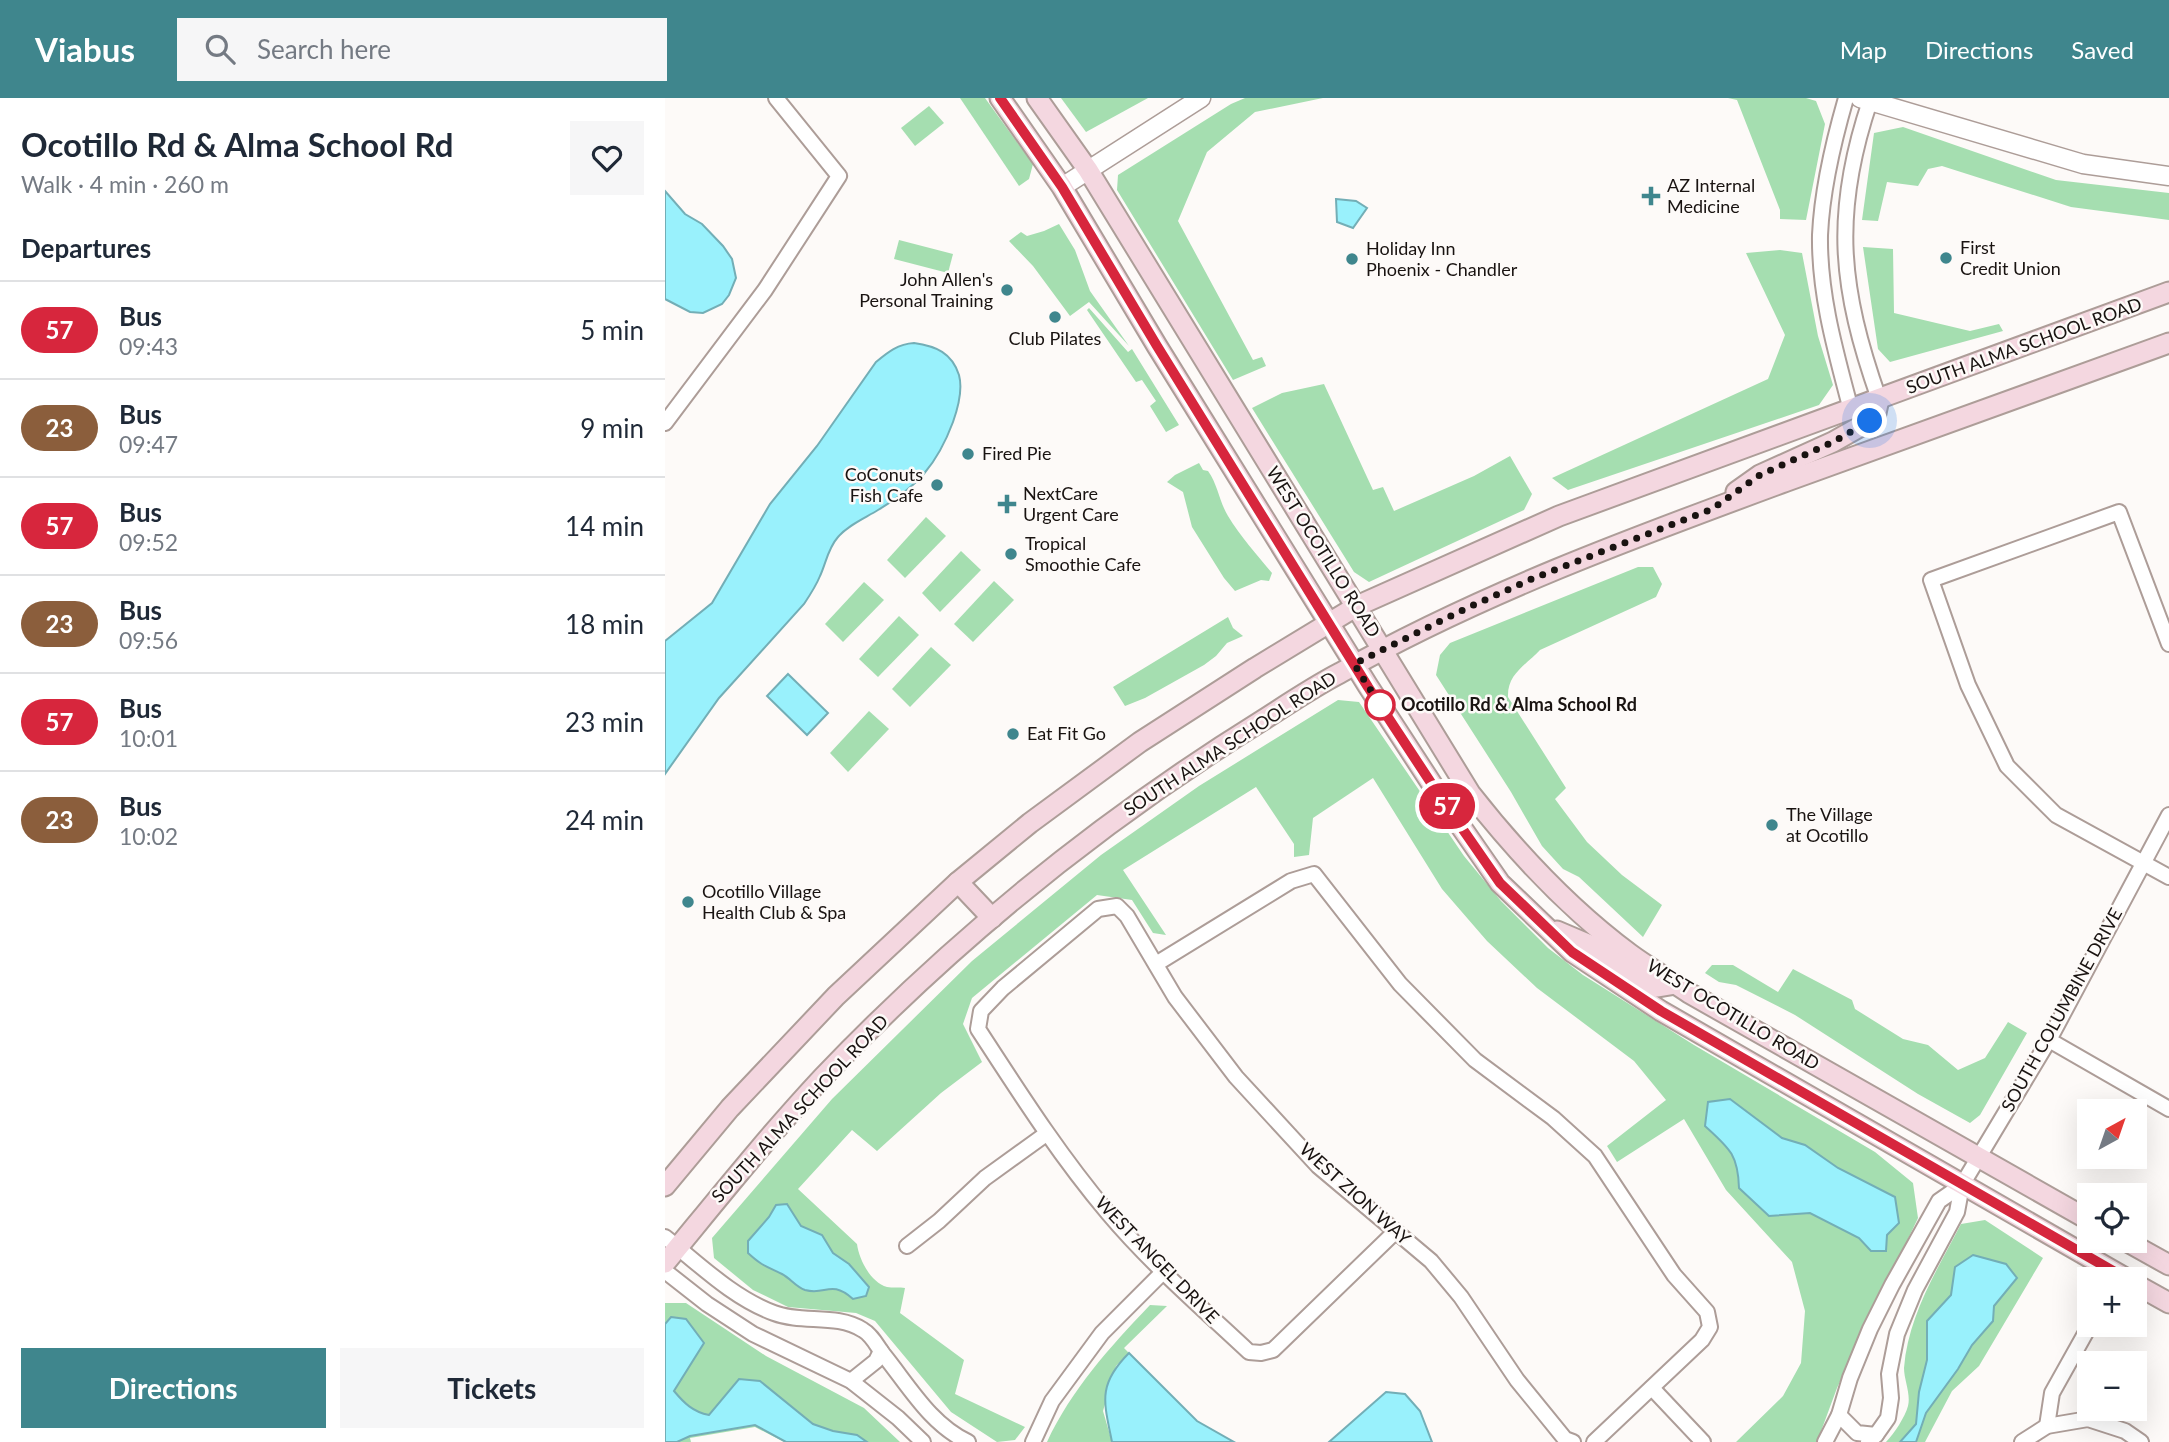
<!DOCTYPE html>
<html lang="en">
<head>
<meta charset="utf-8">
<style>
  :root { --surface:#fff; --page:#f6f6f7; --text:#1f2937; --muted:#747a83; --line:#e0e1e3; --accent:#3f868d }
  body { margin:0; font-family:Lato,sans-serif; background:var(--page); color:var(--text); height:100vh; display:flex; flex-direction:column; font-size:26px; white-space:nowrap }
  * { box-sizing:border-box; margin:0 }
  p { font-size:23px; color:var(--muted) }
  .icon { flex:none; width:38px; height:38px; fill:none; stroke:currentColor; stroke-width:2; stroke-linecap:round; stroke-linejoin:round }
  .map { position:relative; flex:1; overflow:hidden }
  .side { display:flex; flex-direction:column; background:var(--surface); width:665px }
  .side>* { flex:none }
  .badge { padding:0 14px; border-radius:23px; font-size:24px; line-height:46px }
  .needle { width:46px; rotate:40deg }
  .buttons { position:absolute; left:1412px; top:1001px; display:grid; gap:14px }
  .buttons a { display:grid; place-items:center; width:70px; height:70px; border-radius:0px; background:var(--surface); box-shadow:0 7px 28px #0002; font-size:35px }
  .you { position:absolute; width:35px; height:35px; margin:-18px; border:5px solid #fff; border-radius:50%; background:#1a73e8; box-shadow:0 0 0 10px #1a73e833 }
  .map>.badge { position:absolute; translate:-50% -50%; box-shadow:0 0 0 4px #fff }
  h2 { padding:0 21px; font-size:26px; line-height:63px }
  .round { display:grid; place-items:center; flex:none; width:74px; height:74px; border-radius:0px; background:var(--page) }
  .headline { display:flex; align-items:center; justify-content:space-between; height:119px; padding:0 21px }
  h1 { font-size:33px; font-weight:700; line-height:52px }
  .action { display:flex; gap:14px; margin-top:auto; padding:14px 21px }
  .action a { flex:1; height:80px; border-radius:0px; background:var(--accent); color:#fff; font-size:28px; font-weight:700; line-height:80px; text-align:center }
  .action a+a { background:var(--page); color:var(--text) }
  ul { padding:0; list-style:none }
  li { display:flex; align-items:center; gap:21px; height:98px; padding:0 21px; border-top:2px solid var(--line) }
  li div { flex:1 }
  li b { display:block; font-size:26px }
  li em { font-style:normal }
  li .badge { min-width:77px; font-weight:700; text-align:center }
  header { display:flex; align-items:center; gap:42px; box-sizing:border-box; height:98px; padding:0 35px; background:var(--accent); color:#fff }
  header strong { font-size:33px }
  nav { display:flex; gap:38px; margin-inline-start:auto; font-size:24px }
  .search { width:490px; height:63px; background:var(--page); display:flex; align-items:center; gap:18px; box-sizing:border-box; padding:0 24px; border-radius:0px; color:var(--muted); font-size:26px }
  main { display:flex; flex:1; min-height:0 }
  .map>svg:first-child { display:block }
  .green { fill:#a5deb0 }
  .water { fill:#99f1fc; stroke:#73aeb6; stroke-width:2 }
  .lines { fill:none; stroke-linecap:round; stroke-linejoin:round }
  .minor-casing { stroke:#ad9d98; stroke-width:18 }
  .tertiary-casing { stroke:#ad9d98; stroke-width:21 }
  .secondary-casing { stroke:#ad9d98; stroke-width:23 }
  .minor { stroke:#fff; stroke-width:14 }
  .tertiary { stroke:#fff; stroke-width:18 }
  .secondary { stroke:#f4d7e0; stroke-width:19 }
  .line-casing { stroke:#fff; stroke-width:16 }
  .line { stroke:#d7263d; stroke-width:10 }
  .walk { stroke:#191311; stroke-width:7; stroke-dasharray:0 12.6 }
  .poi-dot { fill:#3f868d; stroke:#fdfaf8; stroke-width:2.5 }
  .stop-dot { fill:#fff; stroke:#d7263d; stroke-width:3.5 }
  .labels { text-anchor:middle; stroke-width:5; stroke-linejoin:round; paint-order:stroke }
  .poi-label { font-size:18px; fill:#191311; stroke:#fdfaf8; text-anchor:start }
  .street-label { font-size:18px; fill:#191311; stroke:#fdfaf8 }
  .stop-label { font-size:18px; font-weight:bold; fill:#191311; stroke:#fdfaf8; text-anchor:start }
</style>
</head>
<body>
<header>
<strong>Viabus</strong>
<div class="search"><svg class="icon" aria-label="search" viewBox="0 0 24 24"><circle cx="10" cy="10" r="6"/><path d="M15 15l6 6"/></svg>Search here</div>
<nav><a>Map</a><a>Directions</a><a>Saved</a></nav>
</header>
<main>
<section class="side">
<div class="headline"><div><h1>Ocotillo Rd &amp; Alma School Rd</h1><p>Walk · 4 min · 260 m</p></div><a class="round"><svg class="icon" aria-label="heart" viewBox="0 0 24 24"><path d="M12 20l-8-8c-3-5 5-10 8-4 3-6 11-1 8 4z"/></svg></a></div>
<h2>Departures</h2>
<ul>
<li><span class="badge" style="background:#d7263d;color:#fff">57</span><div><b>Bus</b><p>09:43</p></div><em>5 min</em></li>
<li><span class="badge" style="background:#8b5e3c;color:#fff">23</span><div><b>Bus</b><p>09:47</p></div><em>9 min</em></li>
<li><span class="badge" style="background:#d7263d;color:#fff">57</span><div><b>Bus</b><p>09:52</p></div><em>14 min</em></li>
<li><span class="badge" style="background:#8b5e3c;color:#fff">23</span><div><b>Bus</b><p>09:56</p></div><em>18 min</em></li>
<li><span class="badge" style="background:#d7263d;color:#fff">57</span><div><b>Bus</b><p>10:01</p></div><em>23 min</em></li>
<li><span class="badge" style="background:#8b5e3c;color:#fff">23</span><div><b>Bus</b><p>10:02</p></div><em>24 min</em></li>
</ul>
<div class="action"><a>Directions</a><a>Tickets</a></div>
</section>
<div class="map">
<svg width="1504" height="1344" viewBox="0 0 1504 1344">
  <rect width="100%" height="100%" fill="#fdfaf8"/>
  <!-- green -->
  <g class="green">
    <polygon points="295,0 320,0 368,66 364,81 354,88"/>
    <polygon points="396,0 483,0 421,34"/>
    <polygon points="580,0 658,0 590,14 542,54 513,123 588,262 597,259 601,268 568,282 452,92 453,77 566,6"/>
    <polygon points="1063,0 1141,0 1151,3 1160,26 1141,122 1115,121 1115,112 1072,2"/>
    <polygon points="264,8 279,25 250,48 236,30"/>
    <polygon points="1238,29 1391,82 1504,95 1504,122 1406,109 1277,68 1263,71 1253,88 1222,84 1213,123 1197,122 1209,35"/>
    <polygon points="394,126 410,152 425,193 464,248 424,204 405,218 368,168 344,143 356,134 362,138 379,133"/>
    <polygon points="234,142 288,156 283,175 229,161"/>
    <polygon points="1198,149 1228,151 1229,215 1305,233 1334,226 1338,233 1225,264 1213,251"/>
    <polygon points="1115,152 1137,155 1153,238 1168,287 1154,307 903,392 887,380 1103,281 1120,237 1081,155"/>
    <polygon points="424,210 463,254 467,251 514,327 501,334 485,308 491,303 477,282 471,284 422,212"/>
    <polygon points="659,286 708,392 718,389 729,413 809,378 845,358 867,396 859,412 704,484 689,474 587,310 617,295"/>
    <path d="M534 365 538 372 543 373C553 387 554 403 563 418 575 438 592 457 607 475L604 483 596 482 570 493 559 480 527 429 518 394 502 384 510 377Z"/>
    <polygon points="261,419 281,438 240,480 222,462"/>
    <polygon points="296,453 316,472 275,514 257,495"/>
    <path d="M973 469H988L997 486 991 499 875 552C861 567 842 576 843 599L901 690 890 701 922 744 957 777 997 807 978 839 914 779 898 771 877 748 846 694 771 577 775 557 785 545Z"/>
    <polygon points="329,483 349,502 308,544 289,526"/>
    <polygon points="199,484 219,502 178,544 160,526"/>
    <polygon points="234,518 254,537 213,579 194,561"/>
    <polygon points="563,519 568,530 578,538 562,545 551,558 539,567 480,600 460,608 448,589"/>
    <polygon points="266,549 286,567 245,609 227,591"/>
    <path d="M673 602 694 604 799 758 836 803 883 850 918 877 1029 947 1210 1054 1248 1085 1253 1120 1172 1290 1152 1344H1071L1118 1298 1136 1265 1140 1213 1127 1164 1061 1092 1019 1021 952 1064 942 1048 1001 1002 969 963 872 890 822 843 777 791 708 680 648 720 644 757 629 759V746L591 689 458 772 501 837 488 835 467 802 432 797 307 900 298 926 317 964 276 995 212 1053 187 1032 133 1091 192 1146C194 1161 205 1184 222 1189 227 1190 235 1189 240 1190L235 1215 299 1262 290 1296 360 1329 350 1342 332 1344 286 1314 210 1223 191 1215 123 1209 88 1192 49 1160 47 1140 167 1001 307 863 436 757 534 688Z"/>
    <polygon points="204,613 224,631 183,674 165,655"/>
    <polygon points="1047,867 1068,867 1113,894 1128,871 1187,902 1190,911 1238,941 1263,947 1293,972 1320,960 1343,924 1362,935 1315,1017 1305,1025 1253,996 1130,917 1071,887 1054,884 1040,875"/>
    <path d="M1320 1122 1378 1160 1314 1268 1287 1293 1260 1344H1221C1229 1336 1240 1319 1243 1308 1246 1296 1239 1282 1239 1270 1243 1218 1272 1172 1296 1126Z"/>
    <polygon points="0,1205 21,1205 101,1258 199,1310 235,1344 119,1344 90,1329 25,1340 26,1344 0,1344"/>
    <path d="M485 1207 502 1208 459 1250 464 1255 451 1268 438 1313 447 1344H382C406 1292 445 1249 485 1207Z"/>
  </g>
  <!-- water -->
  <g class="water">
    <polygon points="0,93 20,116 37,126 58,148 67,161 71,180 64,197 57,206 38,215 25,214 0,201"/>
    <polygon points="671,101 691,103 702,110 688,130 672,124"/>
    <path d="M249 245C271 248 287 255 294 277 298 292 293 310 288 324 272 367 252 389 213 412 200 420 183 427 173 439 163 450 161 465 155 478 151 488 145 497 139 506L54 600 0 676V543L47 505 105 406 152 348 211 264C223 254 233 246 249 245Z"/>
    <polygon points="123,576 163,615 142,637 102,598"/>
    <path d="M1065 1001 1117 1040 1140 1047 1173 1070 1230 1099 1234 1125 1222 1137 1221 1153H1206L1194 1140 1145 1115 1104 1118 1074 1090C1073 1056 1064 1050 1040 1028L1043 1004Z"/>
    <path d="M122 1106 136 1128 157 1137 168 1155 184 1166 204 1189 201 1198 188 1201C165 1181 161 1198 140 1192 131 1189 125 1180 117 1176 101 1168 97 1168 83 1155V1143L104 1119 111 1107Z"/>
    <polygon points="1308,1157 1341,1166 1352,1180 1329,1208 1328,1223 1307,1247 1293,1271 1261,1315 1251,1344 1235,1344 1251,1326 1254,1294 1262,1262 1262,1223 1286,1197 1290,1169"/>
    <path d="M6 1219 21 1221 39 1245 9 1293C19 1305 28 1314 44 1317L74 1281 95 1283 148 1326 168 1333 192 1337 202 1344H121L90 1327 25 1338 12 1344H0V1226Z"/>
    <path d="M464 1255 532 1323 569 1344H447C439 1304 432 1287 464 1255Z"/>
    <polygon points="721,1294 740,1296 755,1313 767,1344 664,1344"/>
  </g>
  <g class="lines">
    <!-- minor casing -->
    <g class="minor-casing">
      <g id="minor">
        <path d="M1181 0C1168 45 1157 91 1155 137 1154 197 1171 255 1186 312"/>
        <path d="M1205 3C1167 116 1175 190 1214 301"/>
        <polyline points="0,325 100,192 174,78 111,0"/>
        <polyline points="1504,546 1454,414 1266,482 1303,587 1342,668 1391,717 1504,779"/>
        <polyline points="491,866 626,783 649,776 735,886 810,962 888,1020 930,1058 1009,1177 1042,1214 1045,1229 1037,1242 929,1344"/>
        <polyline points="1384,942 1504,1011"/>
        <path d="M731 1133 608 1252 596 1255 584 1254C536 1209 485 1165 443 1115 394 1057 354 994 313 931L316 913 338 890 433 811 452 808 462 818 510 899 571 979 653 1068 766 1163 796 1199 852 1282 900 1341 908 1344"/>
        <path d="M0 1139C34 1166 68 1200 109 1215 138 1226 171 1215 198 1232 207 1237 212 1248 218 1256 244 1288 265 1326 303 1344"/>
        <polyline points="242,1148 274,1123 320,1080 381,1036"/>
        <polyline points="0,1173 42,1206 88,1236 186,1283 233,1320 258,1344"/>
        <polyline points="186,1283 211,1263 216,1253"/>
        <polyline points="987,1290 1038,1344"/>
        <polyline points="1174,1317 1192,1335 1211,1337"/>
        <polyline points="1382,1328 1387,1295 1425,1227"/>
        <polyline points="368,1344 387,1303 437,1235 498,1174"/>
        <polyline points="1160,1344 1174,1317 1185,1280 1205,1231 1227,1187 1274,1103 1297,1087"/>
        <polyline points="1203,1344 1211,1337 1223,1320 1226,1300 1224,1276 1232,1236 1250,1192 1292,1114 1297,1087 1384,942 1504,717"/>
        <polyline points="1357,1344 1382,1328 1423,1321 1460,1333 1476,1344"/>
      </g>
    </g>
    <!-- tertiary casing -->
    <g class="tertiary-casing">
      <g id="tertiary">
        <polyline points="1195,0 1418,66 1504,78"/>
        <polyline points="397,89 536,0"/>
      </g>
    </g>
    <!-- secondary casing -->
    <g class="secondary-casing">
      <g id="secondary">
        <polyline points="335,0 397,89 492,248 703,588 774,697 835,785 907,854 996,913 1462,1181"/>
        <path d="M372 0 423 72 805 695C852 755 903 810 965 856 984 870 1005 882 1024 895L1424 1122"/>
        <polyline points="1071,394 1095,377 1168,344 1205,323 1211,315 1214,301"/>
        <polyline points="293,784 327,820"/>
        <polyline points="892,833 925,847 964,874 985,886 993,889 1011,886"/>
        <polyline points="0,1088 65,1010 171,898 293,784 365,725 475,644 590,570 692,508 894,418 1504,194"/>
        <polyline points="1461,1143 1504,1167"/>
        <path d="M0 1165C52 1102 102 1039 158 979 289 842 437 722 598 622 623 606 648 589 675 575 817 495 970 439 1122 383 1250 337 1377 291 1504 245"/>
        <polyline points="1470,1186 1504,1205"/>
      </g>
    </g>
    <!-- minor -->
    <use href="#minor" class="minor"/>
    <!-- tertiary -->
    <use href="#tertiary" class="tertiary"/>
    <!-- secondary -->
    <use href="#secondary" class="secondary"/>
  </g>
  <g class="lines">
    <!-- line casing -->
    <g class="line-casing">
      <polyline id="line" points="335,0 397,89 492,248 703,589 774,697 835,785 907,854 996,913 1462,1181"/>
    </g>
    <!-- line -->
    <use href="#line" class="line"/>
    <!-- walk -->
    <polyline class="walk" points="715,607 717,610 689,566 802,510 869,480 1047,411 1095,377 1168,344 1205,323"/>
  </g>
  <!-- markers -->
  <g class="poi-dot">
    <path d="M982.5 87.5h7v7h7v7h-7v7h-7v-7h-7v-7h7z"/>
    <circle cx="1281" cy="160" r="7"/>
    <circle cx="687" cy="161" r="7"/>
    <circle cx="342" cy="192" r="7"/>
    <circle cx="390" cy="219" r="7"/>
    <circle cx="303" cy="356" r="7"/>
    <circle cx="272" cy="387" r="7"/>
    <path d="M338.5 395.5h7v7h7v7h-7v7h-7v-7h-7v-7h7z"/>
    <circle cx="346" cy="456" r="7"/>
    <circle cx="348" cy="636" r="7"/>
    <circle cx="1107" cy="727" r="7"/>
    <circle cx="23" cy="804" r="7"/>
  </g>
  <circle class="stop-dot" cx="715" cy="607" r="14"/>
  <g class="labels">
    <!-- poi labels -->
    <g class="poi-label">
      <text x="1002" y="94">AZ Internal<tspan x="1002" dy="21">Medicine</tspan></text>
      <text x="1295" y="156">First<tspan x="1295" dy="21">Credit Union</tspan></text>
      <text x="701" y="157">Holiday Inn<tspan x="701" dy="21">Phoenix - Chandler</tspan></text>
      <text x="328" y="188" text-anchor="end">John Allen's<tspan x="328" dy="21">Personal Training</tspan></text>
      <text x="390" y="247" text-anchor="middle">Club Pilates</text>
      <text x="317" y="362">Fired Pie</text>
      <text x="258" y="383" text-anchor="end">CoConuts<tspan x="258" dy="21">Fish Cafe</tspan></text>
      <text x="358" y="402">NextCare<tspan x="358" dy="21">Urgent Care</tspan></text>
      <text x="360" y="452">Tropical<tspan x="360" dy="21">Smoothie Cafe</tspan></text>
      <text x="362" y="642">Eat Fit Go</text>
      <text x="1121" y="723">The Village<tspan x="1121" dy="21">at Ocotillo</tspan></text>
      <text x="37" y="800">Ocotillo Village<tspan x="37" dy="21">Health Club &amp; Spa</tspan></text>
    </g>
    <!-- street labels -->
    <g class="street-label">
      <text transform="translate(1359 248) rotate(-20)" y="6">SOUTH ALMA SCHOOL ROAD</text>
      <text transform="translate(658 454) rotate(58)" y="6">WEST OCOTILLO ROAD</text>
      <text transform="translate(565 646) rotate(-33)" y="6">SOUTH ALMA SCHOOL ROAD</text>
      <text transform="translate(1397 912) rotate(-61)" y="6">SOUTH COLUMBINE DRIVE</text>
      <text transform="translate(1068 917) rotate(31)" y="6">WEST OCOTILLO ROAD</text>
      <text transform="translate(135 1011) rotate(-47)" y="6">SOUTH ALMA SCHOOL ROAD</text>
      <text transform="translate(690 1096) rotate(42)" y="6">WEST ZION WAY</text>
      <text transform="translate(492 1162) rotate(46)" y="6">WEST ANGEL DRIVE</text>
    </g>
    <!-- stop labels -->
    <g class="stop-label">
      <text x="736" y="613">Ocotillo Rd &amp; Alma School Rd</text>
    </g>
  </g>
</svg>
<div class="buttons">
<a><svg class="needle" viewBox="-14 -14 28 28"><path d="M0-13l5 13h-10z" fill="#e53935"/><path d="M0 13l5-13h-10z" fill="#747a83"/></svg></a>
<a><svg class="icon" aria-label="locate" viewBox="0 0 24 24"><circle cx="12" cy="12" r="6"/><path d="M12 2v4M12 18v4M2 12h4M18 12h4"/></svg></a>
<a>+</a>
<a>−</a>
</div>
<div class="you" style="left:1205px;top:323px"></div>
<b class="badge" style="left:782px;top:708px;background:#d7263d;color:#fff">57</b>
</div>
</main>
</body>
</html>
